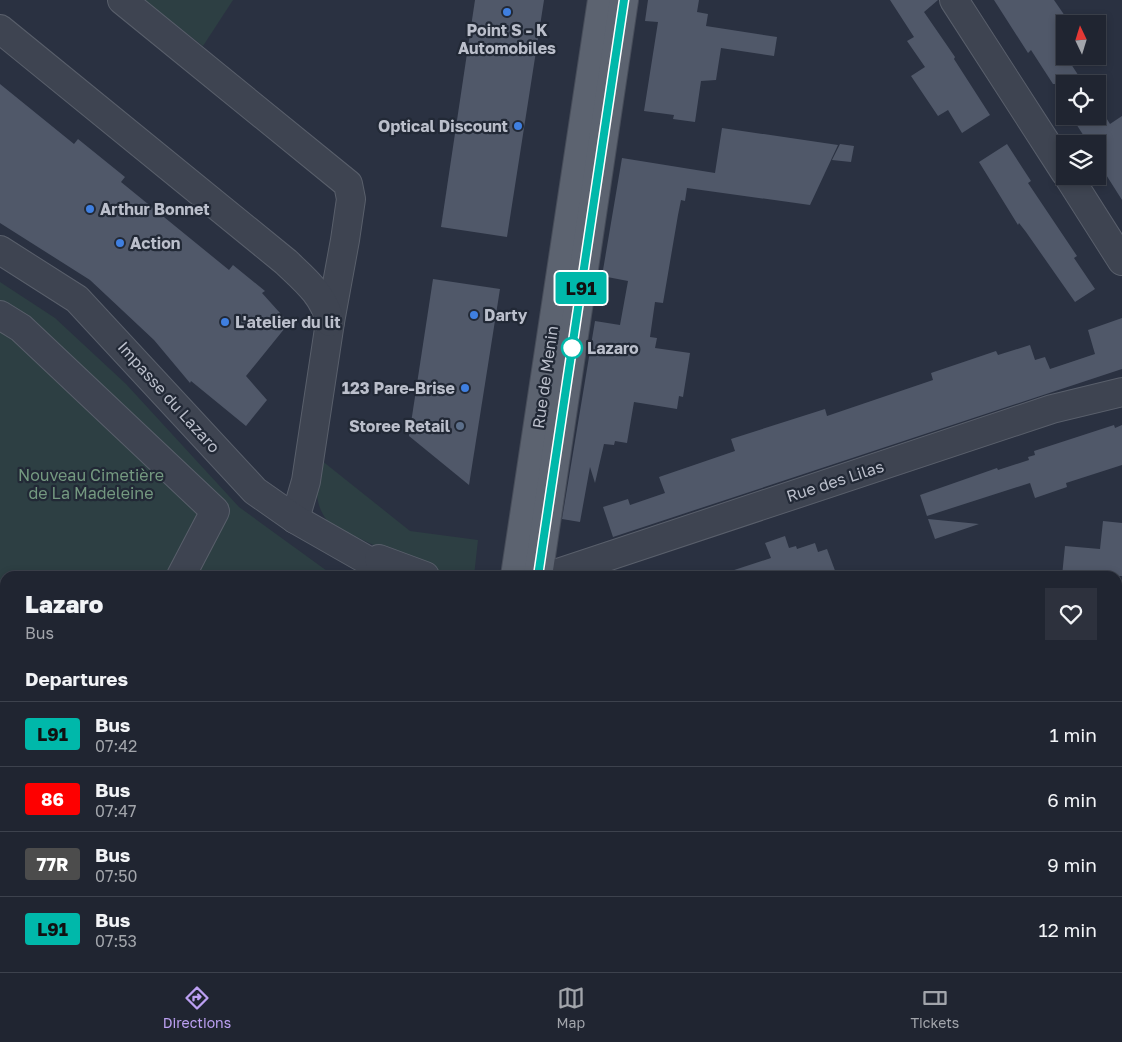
<!DOCTYPE html>
<html lang="en">
<head>
<meta charset="utf-8">
<style>
  :root { --surface:#202531; --page:#2d313d; --text:#f1f3f6; --muted:#a2a5ab; --line:#3d424d; --accent:#bca0f2 }
  body { margin:0; font-family:"Golos Text",sans-serif; background:var(--page); color:var(--text); height:100vh; display:flex; flex-direction:column; font-size:19px; white-space:nowrap }
  * { box-sizing:border-box; margin:0 }
  p { font-size:16px; color:var(--muted) }
  .icon { flex:none; width:28px; height:28px; fill:none; stroke:currentColor; stroke-width:2; stroke-linecap:round; stroke-linejoin:round }
  .map { position:relative; flex:1; overflow:hidden }
  .details { position:absolute; left:0px; top:571px; width:1122px; height:401px; display:flex; flex-direction:column; background:var(--surface); border-radius:15px 15px 0 0; box-shadow:0 2px 8px #0003,0 0 0 1px var(--line) }
  .details>* { flex:none }
  .badge { padding:0 10px; border-radius:4px; font-size:18px; line-height:32px }
  .needle { width:32px; rotate:356deg }
  .controls { position:absolute; left:1056px; top:15px; display:grid; gap:10px }
  .controls a { display:grid; place-items:center; width:50px; height:50px; border-radius:0px; background:var(--surface); box-shadow:0 2px 8px #0003,0 0 0 1px var(--line); font-size:25px }
  .map>.badge { position:absolute; translate:-50% -50%; box-shadow:0 0 0 2px #fff }
  h2 { padding:0 25px; font-size:19px; line-height:45px }
  .round { display:grid; place-items:center; flex:none; width:52px; height:52px; border-radius:0px; background:var(--page) }
  .headline { display:flex; align-items:center; justify-content:space-between; height:85px; padding:0 25px }
  h1 { font-size:24px; font-weight:800; line-height:38px }
  ul { padding:0; list-style:none }
  li { display:flex; align-items:center; gap:15px; height:65px; padding:0 25px; border-top:1px solid var(--line) }
  li div { flex:1 }
  li b { display:block; font-size:19px }
  li em { font-style:normal }
  li .badge { min-width:55px; font-weight:700; text-align:center }
  .tab-bar { display:flex; justify-content:space-around; align-items:center; height:70px; border-top:1px solid var(--line); background:var(--surface); font-size:14px; color:var(--muted) }
  .tab-bar a { display:grid; justify-items:center; gap:2px }
  .tab-bar .on { color:var(--accent) }
  .map>svg:first-child { display:block }
  .green { fill:#2d3f43 }
  .building { fill:#505869 }
  .lines { fill:none; stroke-linecap:round; stroke-linejoin:round }
  .minor-casing { stroke:#595f6b; stroke-width:30 }
  .major-casing { stroke:#474d5a; stroke-width:30 }
  .minor { stroke:#3e4451; stroke-width:28 }
  .major { stroke:#5c6370; stroke-width:28 }
  .line-casing { stroke:#fff; stroke-width:11 }
  .line { stroke:#00b8aa; stroke-width:8 }
  .shop-dot { fill:#3f7fe0; stroke:#222936; stroke-width:2 }
  .stop-dot { fill:#fff; stroke:#00b8aa; stroke-width:2.5 }
  .service-dot { fill:#5c6f8a; stroke:#222936; stroke-width:2 }
  .labels { text-anchor:middle; stroke-width:4.5; stroke-linejoin:round; paint-order:stroke }
  .poi-label { font-size:16px; font-weight:bold; fill:#bbbfcb; stroke:#222936; text-anchor:start }
  .stop-label { font-size:16px; font-weight:bold; fill:#bbbfcb; stroke:#222936; text-anchor:start }
  .street-label { font-size:16px; fill:#bbbfcb; stroke:#222936 }
  .park-label { font-size:16px; fill:#749980; stroke:#222936 }
</style>
</head>
<body>
<div class="map">
<svg width="1122" height="972" viewBox="0 0 1122 972">
  <rect width="100%" height="100%" fill="#2a3141"/>
  <!-- green -->
  <g class="green">
    <polygon points="143,0 233,0 203,46"/>
    <polygon points="0,282 55,318 126,384 239,507 334,576 5,576 5,943 0,954"/>
    <path d="M321 460 410 531 478 540 474 576H439L331 525C312 505 316 485 321 460Z"/>
  </g>
  <!-- building -->
  <g class="building">
    <polygon points="475,0 544,0 507,237 441,227"/>
    <polygon points="648,0 699,0 697,12 708,14 706,26 777,37 774,56 721,48 716,80 701,81 695,122 673,119 674,115 644,111 658,22 645,21"/>
    <polygon points="890,0 938,0 924,12 955,57 954,59 990,115 962,133 948,110 938,116 911,76 925,67 907,41 914,37"/>
    <polygon points="994,0 1054,0 1065,16 1065,40 1058,44 1084,84 1053,84 1031,50 1028,53"/>
    <polygon points="0,84 74,144 78,139 125,177 121,182 229,270 233,265 265,291 262,293 289,323 246,376 267,400 246,426 191,381 190,383 154,340 90,280 0,223"/>
    <polygon points="1071,116 1105,116 1110,124 1122,116 1122,200 1098,162 1098,144 1089,144"/>
    <polygon points="722,128 838,145 810,205 687,188 685,201 681,200 678,215 663,303 655,302 650,337 657,338 655,348 690,353 683,397 679,396 677,409 634,402 627,443 615,441 614,445 604,444 595,483 590,467 580,522 562,519 595,321 620,325 628,281 602,276 622,158 715,173"/>
    <polygon points="840,144 854,146 851,162 832,160"/>
    <polygon points="1007,144 1031,181 1028,183 1077,256 1074,258 1095,289 1075,302 1026,232 1019,223 1018,225 979,162"/>
    <polygon points="433,279 500,289 469,485 409,436"/>
    <polygon points="1122,318 1122,369 613,537 603,507 628,499 630,505 665,493 659,477 735,451 731,439 825,409 827,416 933,380 931,373 996,351 998,355 1030,345 1035,360 1045,357 1050,369 1095,354 1088,330"/>
    <polygon points="1114,425 1115,428 1122,425 1122,465 1066,483 1067,487 1035,498 1030,483 927,516 920,495 997,468 998,470 1029,460 1028,457 1035,455 1034,451"/>
    <polygon points="928,519 979,524 935,539"/>
    <polygon points="1103,521 1122,523 1122,576 1062,576 1065,546 1100,549"/>
    <polygon points="785,536 789,548 796,546 797,549 815,543 818,552 827,549 837,576 726,576 725,573 771,558 765,543"/>
  </g>
  <g class="lines">
    <!-- minor casing -->
    <g class="minor-casing">
      <g id="minor">
        <polyline points="122,0 348,184 351,199 345,240 330,322 306,481 295,519"/>
        <polyline points="954,0 1065,172"/>
        <path d="M0 29 286 262C305 280 324 295 330 322"/>
        <polyline points="1068,176 1122,261"/>
        <polyline points="0,250 77,299 255,491 295,519 395,576"/>
        <polyline points="0,315 21,328 215,511 181,576"/>
        <polyline points="379,559 425,576"/>
        <polyline points="549,576 1052,409 1122,392"/>
        <polyline points="0,895 5,885"/>
        <polyline points="1065,968 1072,972"/>
        <polyline points="88,972 90,968"/>
        <polyline points="221,972 223,968"/>
      </g>
    </g>
    <!-- major casing -->
    <g class="major-casing">
      <g id="major">
        <polyline points="515,576 602,0"/>
        <polyline points="538,576 624,0"/>
        <polyline points="377,972 380,968"/>
      </g>
    </g>
    <!-- minor -->
    <use href="#minor" class="minor"/>
    <!-- major -->
    <use href="#major" class="major"/>
  </g>
  <g class="lines">
    <!-- line casing -->
    <g class="line-casing">
      <polyline id="line" points="538,576 624,0"/>
    </g>
    <!-- line -->
    <use href="#line" class="line"/>
  </g>
  <!-- markers -->
  <g class="shop-dot">
    <circle cx="507" cy="12" r="5"/>
    <circle cx="518" cy="126" r="5"/>
    <circle cx="90" cy="209" r="5"/>
    <circle cx="120" cy="243" r="5"/>
    <circle cx="474" cy="315" r="5"/>
    <circle cx="225" cy="322" r="5"/>
    <circle cx="465" cy="388" r="5"/>
  </g>
  <circle class="stop-dot" cx="572" cy="348" r="10"/>
  <circle class="service-dot" cx="460" cy="426" r="5"/>
  <g class="labels">
    <!-- poi labels -->
    <g class="poi-label">
      <text x="507" y="36" text-anchor="middle">Point S - K<tspan x="507" dy="18">Automobiles</tspan></text>
      <text x="508" y="132" text-anchor="end">Optical Discount</text>
      <text x="100" y="215">Arthur Bonnet</text>
      <text x="130" y="249">Action</text>
      <text x="484" y="321">Darty</text>
      <text x="235" y="328">L'atelier du lit</text>
      <text x="455" y="394" text-anchor="end">123 Pare-Brise</text>
      <text x="450" y="432" text-anchor="end">Storee Retail</text>
    </g>
    <!-- stop labels -->
    <g class="stop-label">
      <text x="587" y="354">Lazaro</text>
    </g>
    <!-- street labels -->
    <g class="street-label">
      <text transform="translate(545 377) rotate(-82)" y="6">Rue de Menin</text>
      <text transform="translate(169 397) rotate(48)" y="6">Impasse du Lazaro</text>
      <text transform="translate(835 481) rotate(-18)" y="6">Rue des Lilas</text>
    </g>
    <!-- park labels -->
    <g class="park-label">
      <text x="91" y="481">Nouveau Cimetière<tspan x="91" dy="18">de La Madeleine</tspan></text>
    </g>
  </g>
</svg>
<div class="controls">
<a><svg class="needle" viewBox="-14 -14 28 28"><path d="M0-13l5 13h-10z" fill="#e53935"/><path d="M0 13l5-13h-10z" fill="#a2a5ab"/></svg></a>
<a><svg class="icon" aria-label="locate" viewBox="0 0 24 24"><circle cx="12" cy="12" r="6"/><path d="M12 2v4M12 18v4M2 12h4M18 12h4"/></svg></a>
<a><svg class="icon" aria-label="layers" viewBox="0 0 24 24"><path d="M12 4l9 5-9 5-9-5zM3 14l9 5 9-5"/></svg></a>
</div>
<b class="badge" style="left:581px;top:288px;background:#00b8aa;color:#111">L91</b>
<section class="details">
<div class="headline"><div><h1>Lazaro</h1><p>Bus</p></div><a class="round"><svg class="icon" aria-label="heart" viewBox="0 0 24 24"><path d="M12 20l-8-8c-3-5 5-10 8-4 3-6 11-1 8 4z"/></svg></a></div>
<h2>Departures</h2>
<ul>
<li><span class="badge" style="background:#00b8aa;color:#111">L91</span><div><b>Bus</b><p>07:42</p></div><em>1 min</em></li>
<li><span class="badge" style="background:#fe0000;color:#fff">86</span><div><b>Bus</b><p>07:47</p></div><em>6 min</em></li>
<li><span class="badge" style="background:#4c4c4c;color:#fff">77R</span><div><b>Bus</b><p>07:50</p></div><em>9 min</em></li>
<li><span class="badge" style="background:#00b8aa;color:#111">L91</span><div><b>Bus</b><p>07:53</p></div><em>12 min</em></li>
</ul>
</section>
</div>
<nav class="tab-bar">
<a class="on"><svg class="icon" aria-label="directions" viewBox="0 0 24 24"><path d="M12 3l9 9-9 9-9-9zM9 14v-3h6M13 9l2 2-2 2"/></svg>Directions</a>
<a><svg class="icon" aria-label="map" viewBox="0 0 24 24"><path d="M3 6l6-2 6 2 6-2v14l-6 2-6-2-6 2zM9 4v14M15 6v14"/></svg>Map</a>
<a><svg class="icon" aria-label="tickets" viewBox="0 0 24 24"><path d="M3 7h18v10H3zM15 7v10"/></svg>Tickets</a>
</nav>
</body>
</html>
